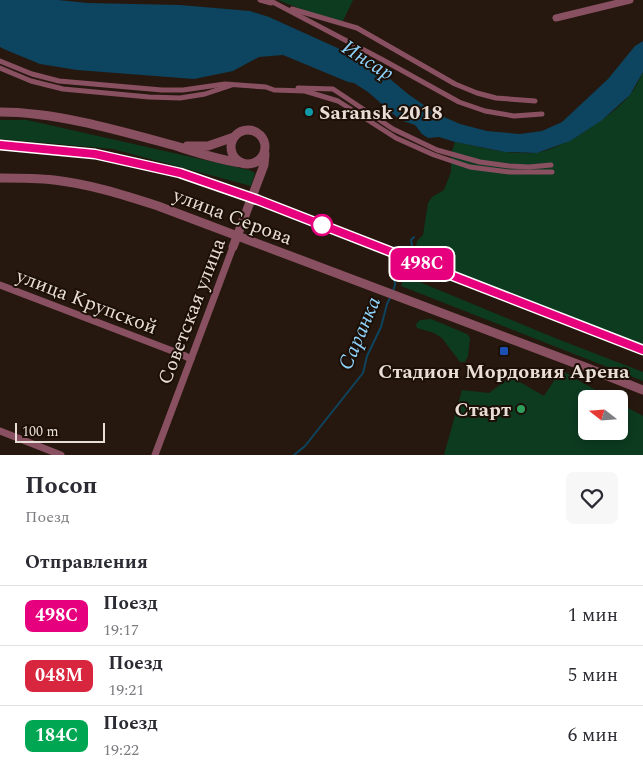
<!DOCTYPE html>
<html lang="ru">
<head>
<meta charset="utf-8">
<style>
  :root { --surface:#fff; --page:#f7f7f7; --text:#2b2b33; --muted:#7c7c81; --line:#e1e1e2 }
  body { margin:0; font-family:Spectral,serif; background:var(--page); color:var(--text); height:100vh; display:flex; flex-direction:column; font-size:19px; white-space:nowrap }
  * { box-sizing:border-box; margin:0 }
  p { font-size:16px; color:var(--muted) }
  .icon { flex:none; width:28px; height:28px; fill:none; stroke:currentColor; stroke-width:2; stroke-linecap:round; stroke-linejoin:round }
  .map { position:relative; height:455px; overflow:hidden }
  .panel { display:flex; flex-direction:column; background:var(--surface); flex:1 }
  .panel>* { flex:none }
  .badge { padding:0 10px; border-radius:8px; font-size:18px; line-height:32px }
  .needle { width:32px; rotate:287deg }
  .controls { position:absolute; left:578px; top:390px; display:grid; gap:10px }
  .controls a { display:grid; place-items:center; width:50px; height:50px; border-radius:8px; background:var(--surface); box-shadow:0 2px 8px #0003; font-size:25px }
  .scale { position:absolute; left:15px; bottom:12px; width:90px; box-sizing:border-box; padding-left:5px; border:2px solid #e8ded7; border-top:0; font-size:14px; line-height:18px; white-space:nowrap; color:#e8ded7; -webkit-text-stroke:4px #1c0f06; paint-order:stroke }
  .map>.badge { position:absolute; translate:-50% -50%; box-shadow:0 0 0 2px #fff }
  h2 { padding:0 25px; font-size:19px; line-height:45px }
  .round { display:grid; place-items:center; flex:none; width:52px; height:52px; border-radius:8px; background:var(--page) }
  .headline { display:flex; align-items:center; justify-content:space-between; height:85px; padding:0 25px }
  h1 { font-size:24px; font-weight:700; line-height:38px }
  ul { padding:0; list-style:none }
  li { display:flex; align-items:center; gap:15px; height:60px; padding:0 25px; border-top:1px solid var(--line) }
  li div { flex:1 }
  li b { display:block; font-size:19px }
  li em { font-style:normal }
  li .badge { min-width:55px; font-weight:700; text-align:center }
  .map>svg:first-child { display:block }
  .green { fill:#0c3b20 }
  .water { fill:#0d445f }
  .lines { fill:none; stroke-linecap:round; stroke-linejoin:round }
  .stream { stroke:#0d445f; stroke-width:2 }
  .pedestrian { stroke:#895061; stroke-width:5 }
  .minor { stroke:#895061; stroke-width:7 }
  .tertiary { stroke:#895061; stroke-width:9 }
  .rail { stroke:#aba098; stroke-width:2 }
  .line-casing { stroke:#fff; stroke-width:11 }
  .line { stroke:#e6007e; stroke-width:8 }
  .culture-dot { fill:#0f9aa8; stroke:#1c0f06; stroke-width:2 }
  .stop-dot { fill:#fff; stroke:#e6007e; stroke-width:2.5 }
  .transit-dot { fill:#1a4fb4; stroke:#1c0f06; stroke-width:2 }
  .leisure-dot { fill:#2e9e5b; stroke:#1c0f06; stroke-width:2 }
  .labels { text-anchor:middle; stroke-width:4; stroke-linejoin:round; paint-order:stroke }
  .poi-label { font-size:20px; font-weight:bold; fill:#e8ded7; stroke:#1c0f06; text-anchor:start }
  .street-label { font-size:20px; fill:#e8ded7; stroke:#1c0f06 }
  .water-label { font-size:21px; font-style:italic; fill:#8ed2fb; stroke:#1c0f06 }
</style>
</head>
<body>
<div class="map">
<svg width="643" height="455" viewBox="0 0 643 455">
  <rect width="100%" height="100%" fill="#26180e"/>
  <!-- green -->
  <g class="green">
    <polygon points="278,0 353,0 341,25"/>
    <path d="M643 72V348L414 258 417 241 423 235 428 203 432 197 444 190 451 172V154L455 142C481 147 508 155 535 153 562 150 612 116 629 96 635 89 639 80 643 72Z"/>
    <polygon points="0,120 27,120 249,170 255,173 251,186 113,149 0,139"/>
    <polygon points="405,276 555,338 643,372 643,381 401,286"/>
    <polygon points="431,319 467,334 470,338 468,356 465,362 460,362 442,338 434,333 417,328 416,324 420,320"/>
    <polygon points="561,370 611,399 586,399 586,431 619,431 619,403 643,416 643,455 444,455 462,390 489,393 511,377 544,396"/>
  </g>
  <!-- water -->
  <polygon class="water" points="0,0 58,0 88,3 180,5 250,11 269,17 353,55 377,68 408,94 435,113 460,124 487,131 520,134 542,131 562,122 608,79 635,46 643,41 643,72 630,95 601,121 570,141 537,153 505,152 455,142 439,137 428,138 422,134 415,125 400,120 368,92 354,83 348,82 283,55 259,57 233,71 194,79 77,70 40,64 6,50 0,47"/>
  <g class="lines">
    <!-- stream -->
    <g class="stream">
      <polyline points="393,291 395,285 394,274 410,249 412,245 411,240 414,237"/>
      <polyline points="294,455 305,446 363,373 367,356 381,327 387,304 391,296"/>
    </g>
    <!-- pedestrian -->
    <g class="pedestrian">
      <polyline points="260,0 271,3"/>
      <polyline points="269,0 383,60 459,102 485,111 514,116 542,114"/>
      <polyline points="292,9 357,28 455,84 477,93 496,98 535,101"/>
      <polyline points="0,61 32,74 59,81 162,90 183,90 225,84 266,87 274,90 305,91 338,101 396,138 434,155 470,167 509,172 552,172"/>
      <polyline points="0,68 31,81 63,89 149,97 180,98 205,94 232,85"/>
      <polyline points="298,88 333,89 393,129 437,150 480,162 509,166 529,167 551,165"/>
    </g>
    <!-- minor -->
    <g class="minor">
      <polyline points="556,18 630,0"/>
      <polyline points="0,285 183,355 191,359"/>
      <polyline points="0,431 61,455"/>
      <polyline points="155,455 233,247"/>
    </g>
    <!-- tertiary -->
    <g class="tertiary">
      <path d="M0 112C57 112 121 131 176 146 198 153 219 160 242 163"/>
      <circle cx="248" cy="147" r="17"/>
      <polyline points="187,146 208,146 234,137"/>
      <path d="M0 178C18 178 36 178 54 180 90 184 124 195 158 206L585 367 643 390"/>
      <polyline points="233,247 264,165 265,154"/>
    </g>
    <!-- rail -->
    <polyline class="rail" points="0,145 95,154 180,173 251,197 643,350"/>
  </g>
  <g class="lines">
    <!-- line casing -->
    <g class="line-casing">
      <polyline id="line" points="0,145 95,154 180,173 258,200 643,350"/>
    </g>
    <!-- line -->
    <use href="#line" class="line"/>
  </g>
  <!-- markers -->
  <circle class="culture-dot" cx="309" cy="112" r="5"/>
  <circle class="stop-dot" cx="322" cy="225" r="10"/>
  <rect class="transit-dot" x="499" y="346" width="10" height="10" rx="2.5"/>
  <circle class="leisure-dot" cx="521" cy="409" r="5"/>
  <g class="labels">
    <!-- poi labels -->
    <g class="poi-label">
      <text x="319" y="119">Saransk 2018</text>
      <text x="504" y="378" text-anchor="middle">Стадион Мордовия Арена</text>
      <text x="511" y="416" text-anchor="end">Старт</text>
    </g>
    <!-- street labels -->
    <g class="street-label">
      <text transform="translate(233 216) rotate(21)" y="7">улица Серова</text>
      <text transform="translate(87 301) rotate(21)" y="7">улица Крупской</text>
      <text transform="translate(191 311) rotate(-69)" y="7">Советская улица</text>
    </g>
    <!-- water labels -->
    <g class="water-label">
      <text transform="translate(368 60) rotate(32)" y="7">Инсар</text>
      <text transform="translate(359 333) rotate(-67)" y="7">Саранка</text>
    </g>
  </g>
</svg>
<div class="controls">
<a><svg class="needle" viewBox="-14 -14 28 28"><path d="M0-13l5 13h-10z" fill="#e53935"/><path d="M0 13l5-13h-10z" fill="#7c7c81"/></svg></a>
</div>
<div class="scale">100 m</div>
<b class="badge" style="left:422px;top:264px;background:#e6007e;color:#fff">498С</b>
</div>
<section class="panel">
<div class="headline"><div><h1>Посоп</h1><p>Поезд</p></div><a class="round"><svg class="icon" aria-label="heart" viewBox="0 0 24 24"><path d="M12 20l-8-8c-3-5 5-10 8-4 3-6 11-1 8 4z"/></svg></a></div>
<h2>Отправления</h2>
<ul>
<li><span class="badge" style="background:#e6007e;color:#fff">498С</span><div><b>Поезд</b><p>19:17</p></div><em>1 мин</em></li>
<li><span class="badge" style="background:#d7263d;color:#fff">048М</span><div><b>Поезд</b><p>19:21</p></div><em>5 мин</em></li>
<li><span class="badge" style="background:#00a651;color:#fff">184С</span><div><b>Поезд</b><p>19:22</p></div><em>6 мин</em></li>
</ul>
</section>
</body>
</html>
